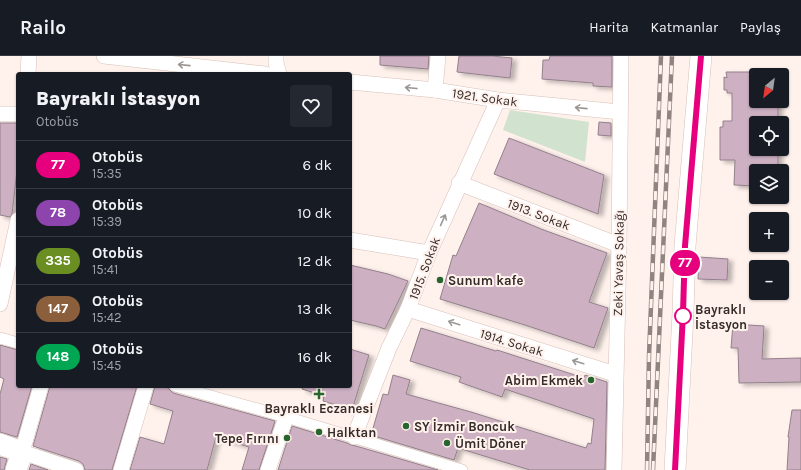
<!DOCTYPE html>
<html lang="tr">
<head>
<meta charset="utf-8">
<style>
  :root { --surface:#171b24; --page:#242831; --text:#f1f3f6; --muted:#9ea1a6; --line:#363941 }
  body { margin:0; font-family:Karla,sans-serif; background:var(--page); color:var(--text); height:100vh; display:flex; flex-direction:column; font-size:15px; white-space:nowrap }
  * { box-sizing:border-box; margin:0 }
  p { font-size:13px; color:var(--muted) }
  .icon { flex:none; width:22px; height:22px; fill:none; stroke:currentColor; stroke-width:2; stroke-linecap:round; stroke-linejoin:round }
  .map { position:relative; flex:1; overflow:hidden }
  .panel { position:absolute; left:16px; top:16px; width:336px; height:316px; display:flex; flex-direction:column; background:var(--surface); border-radius:4px; box-shadow:0 1px 3px #0004 }
  .panel>* { flex:none }
  .badge { padding:0 8px; border-radius:13px; font-size:14px; line-height:26px }
  .needle { width:26px; rotate:209deg }
  .buttons { position:absolute; left:749px; top:12px; display:grid; gap:8px }
  .buttons a { display:grid; place-items:center; width:40px; height:40px; border-radius:4px; background:var(--surface); box-shadow:0 1px 3px #0004; font-size:20px }
  .map>.badge { position:absolute; translate:-50% -50%; box-shadow:0 0 0 2px #fff }
  .round { display:grid; place-items:center; flex:none; width:42px; height:42px; border-radius:4px; background:var(--page) }
  .head { display:flex; align-items:center; justify-content:space-between; height:68px; padding:0 20px }
  h1 { font-size:19px; font-weight:800; line-height:30px }
  ul { padding:0; list-style:none }
  li { display:flex; align-items:center; gap:12px; height:48px; padding:0 20px; border-top:1px solid var(--line) }
  li div { flex:1 }
  li b { display:block; font-size:15px }
  li em { font-style:normal }
  li .badge { min-width:44px; font-weight:700; text-align:center }
  header { display:flex; align-items:center; gap:24px; box-sizing:border-box; height:56px; padding:0 20px; background:var(--surface); border-bottom:1px solid var(--line) }
  header strong { font-size:19px }
  nav { display:flex; gap:22px; margin-inline-start:auto; font-size:14px }
  .map>svg:first-child { display:block }
  .green { fill:#d1e3cf }
  .building { fill:#ceb0c3; stroke:#92808b; filter:url(#shadow) }
  .lines { fill:none; stroke-linecap:round; stroke-linejoin:round }
  .pedestrian-casing { stroke:#d7c0b8; stroke-width:12 }
  .minor-casing { stroke:#d7c0b8; stroke-width:16 }
  .secondary-casing { stroke:#d7c0b8; stroke-width:22 }
  .pedestrian { stroke:#fff; stroke-width:11 }
  .minor { stroke:#fff; stroke-width:15 }
  .secondary { stroke:#fff; stroke-width:21 }
  .rail-casing { stroke:#8f8480; stroke-width:4.5 }
  .rail { stroke:#fff1ec; stroke-width:3; stroke-dasharray:9; stroke-linecap:butt }
  .oneway { stroke:#9a9694 }
  .line-casing { stroke:#fff; stroke-width:9 }
  .line { stroke:#e6007e; stroke-width:6 }
  .poi-dot { fill:#26652d; stroke:#fff1ec; stroke-width:1.5 }
  .stop-dot { fill:#fff; stroke:#e6007e; stroke-width:2 }
  .labels { text-anchor:middle; stroke-width:4; stroke-linejoin:round; paint-order:stroke }
  .street-label { font-size:13px; fill:#352c29; stroke:#fff1ec }
  .poi-label { font-size:13px; font-weight:bold; fill:#352c29; stroke:#fff1ec; text-anchor:start }
  .stop-label { font-size:13px; font-weight:bold; fill:#352c29; stroke:#fff1ec; text-anchor:start }
</style>
</head>
<body>
<header>
<strong>Railo</strong>
<nav><a>Harita</a><a>Katmanlar</a><a>Paylaş</a></nav>
</header>
<div class="map">
<svg width="801" height="414" viewBox="0 0 801 414">
  <defs>
    <filter id="shadow"><feDropShadow dx="4.5" dy="2.5" stdDeviation="2" flood-color="#0004"/></filter>
  </defs>
  <rect width="100%" height="100%" fill="#fff1ec"/>
  <!-- green -->
  <polygon class="green" points="510,54 589,66 585,106 503,74"/>
  <!-- building -->
  <g class="building">
    <polygon points="380,0 429,0 428,13 380,9"/>
    <polygon points="459,0 492,0 512,2 510,22 457,16"/>
    <polygon points="550,0 612,0 612,31 593,30 593,27 542,23 543,4 549,4"/>
    <polygon points="726,16 756,16 756,45 778,45 778,67 756,67 756,93 778,93 778,115 756,115 756,130 734,129 735,104 720,104 720,71 723,71 723,65 732,65 732,37 727,37 727,34 724,34 724,21 727,22"/>
    <polygon points="599,66 611,67 611,80 598,79"/>
    <polygon points="0,67 18,67 18,106 12,158 10,161 0,159"/>
    <polygon points="509,82 604,119 598,158 494,118"/>
    <polygon points="479,147 541,173 607,197 589,246 608,252 594,292 525,269 440,243 453,199 456,200"/>
    <polygon points="699,201 728,203 727,224 698,223"/>
    <polygon points="350,209 388,218 408,225 385,273 376,270 350,264"/>
    <polygon points="733,268 764,270 762,303 801,302 801,326 739,327 738,292 731,292"/>
    <polygon points="421,272 496,295 497,294 584,322 585,319 607,326 605,414 530,414 458,392 454,404 371,379 383,338 388,339 393,319 410,324 406,338 471,356 586,392 588,387 591,388 594,363 505,333 502,341 459,326 461,321 410,305"/>
    <polygon points="0,289 18,294 18,330 32,330 17,381 0,376 0,338 4,323 0,321"/>
    <polygon points="350,293 369,299 352,354 323,345 324,340 302,333 303,330 350,330"/>
    <polygon points="50,330 137,330 112,414 85,414 83,408 79,405 33,390"/>
    <polygon points="155,330 163,330 168,332 173,337 275,365 259,414 242,414 249,391 216,381 207,414 130,414 140,381 164,388 173,355 150,348"/>
    <polygon points="792,354 801,354 801,414 787,414 789,381 788,381"/>
    <polygon points="292,370 347,387 351,389 356,390 438,414 278,414"/>
    <polygon points="0,401 7,403 4,414 0,414"/>
    <polygon points="31,408 48,414 29,414"/>
  </g>
  <g class="lines">
    <!-- pedestrian casing -->
    <g class="pedestrian-casing">
      <g id="pedestrian">
        <polyline points="0,282 18,287"/>
        <polyline points="175,330 286,361 462,414"/>
      </g>
    </g>
    <!-- minor casing -->
    <g class="minor-casing">
      <g id="minor">
        <polyline points="104,0 265,18"/>
        <polyline points="276,0 276,7 279,18"/>
        <polyline points="28,18 29,0"/>
        <polyline points="350,26 435,34 498,44 620,56"/>
        <polyline points="435,34 438,0"/>
        <polyline points="0,58 18,58"/>
        <polyline points="459,127 619,189"/>
        <polyline points="350,184 429,197"/>
        <polyline points="0,248 18,164"/>
        <polyline points="408,253 615,318"/>
        <polyline points="41,330 22,396 76,414"/>
        <polyline points="354,381 389,292 408,253 429,197 498,44"/>
        <polyline points="121,414 146,330"/>
        <polyline points="268,414 286,361"/>
        <polyline points="614,414 619,189 621,0"/>
      </g>
    </g>
    <!-- secondary casing -->
    <g class="secondary-casing">
      <g id="secondary">
        <polyline points="0,388 22,396 16,414"/>
        <polyline points="675,414 683,257 685,190 701,0"/>
      </g>
    </g>
    <!-- pedestrian -->
    <use href="#pedestrian" class="pedestrian"/>
    <!-- minor -->
    <use href="#minor" class="minor"/>
    <!-- secondary -->
    <use href="#secondary" class="secondary"/>
    <!-- rail casing -->
    <g class="rail-casing">
      <g id="rail">
        <polyline points="647,414 649,300 661,0"/>
        <polyline points="653,414 672,0"/>
      </g>
    </g>
    <!-- rail -->
    <use href="#rail" class="rail"/>
  </g>
  <!-- one-way arrows -->
  <defs><path id="oneway-shaft" d="M-6 0H5M1.5-3L5.5 0L1.5 3" fill="none" stroke-width="1.6" stroke-linecap="round" stroke-linejoin="round"/></defs>
  <g class="oneway">
    <use href="#oneway-shaft" transform="translate(184 9) rotate(-174)"/>
    <use href="#oneway-shaft" transform="translate(411 32) rotate(-175)"/>
    <use href="#oneway-shaft" transform="translate(581 52) rotate(-174)"/>
    <use href="#oneway-shaft" transform="translate(443 164) rotate(-66)"/>
    <use href="#oneway-shaft" transform="translate(454 267) rotate(-162)"/>
    <use href="#oneway-shaft" transform="translate(578 306) rotate(-163)"/>
  </g>
  <g class="lines">
    <!-- line casing -->
    <g class="line-casing">
      <polyline id="line" points="675,414 683,257 685,190 701,0"/>
    </g>
    <!-- line -->
    <use href="#line" class="line"/>
  </g>
  <!-- markers -->
  <g class="poi-dot">
    <circle cx="440" cy="224" r="4"/>
    <circle cx="591" cy="324" r="4"/>
    <path d="M317 332h4v4h4v4h-4v4h-4v-4h-4v-4h4z"/>
    <circle cx="406" cy="370" r="4"/>
    <circle cx="319" cy="376" r="4"/>
    <circle cx="287" cy="382" r="4"/>
    <circle cx="447" cy="387" r="4"/>
  </g>
  <circle class="stop-dot" cx="683" cy="260" r="8"/>
  <g class="labels">
    <!-- street labels -->
    <g class="street-label">
      <text transform="translate(485 41) rotate(8)" y="5">1921. Sokak</text>
      <text transform="translate(539 158) rotate(21)" y="5">1913. Sokak</text>
      <text transform="translate(618 207) rotate(-89)" y="5">Zeki Yavaş Sokağı</text>
      <text transform="translate(424 212) rotate(-69)" y="5">1915. Sokak</text>
      <text transform="translate(512 286) rotate(17)" y="5">1914. Sokak</text>
    </g>
    <!-- poi labels -->
    <g class="poi-label">
      <text x="448" y="229">Sunum kafe</text>
      <text x="583" y="329" text-anchor="end">Abim Ekmek</text>
      <text x="319" y="357" text-anchor="middle">Bayraklı Eczanesi</text>
      <text x="414" y="375">SY İzmir Boncuk</text>
      <text x="327" y="381">Halktan</text>
      <text x="279" y="387" text-anchor="end">Tepe Fırını</text>
      <text x="455" y="392">Ümit Döner</text>
    </g>
    <!-- stop labels -->
    <g class="stop-label">
      <text x="695" y="258">Bayraklı<tspan x="695" dy="15">İstasyon</tspan></text>
    </g>
  </g>
</svg>
<div class="buttons">
<a><svg class="needle" viewBox="-14 -14 28 28"><path d="M0-13l5 13h-10z" fill="#e53935"/><path d="M0 13l5-13h-10z" fill="#9ea1a6"/></svg></a>
<a><svg class="icon" aria-label="locate" viewBox="0 0 24 24"><circle cx="12" cy="12" r="6"/><path d="M12 2v4M12 18v4M2 12h4M18 12h4"/></svg></a>
<a><svg class="icon" aria-label="layers" viewBox="0 0 24 24"><path d="M12 4l9 5-9 5-9-5zM3 14l9 5 9-5"/></svg></a>
<a>+</a>
<a>−</a>
</div>
<b class="badge" style="left:685px;top:207px;background:#e6007e;color:#fff">77</b>
<section class="panel">
<div class="head"><div><h1>Bayraklı İstasyon</h1><p>Otobüs</p></div><a class="round"><svg class="icon" aria-label="heart" viewBox="0 0 24 24"><path d="M12 20l-8-8c-3-5 5-10 8-4 3-6 11-1 8 4z"/></svg></a></div>
<ul>
<li><span class="badge" style="background:#e6007e;color:#fff">77</span><div><b>Otobüs</b><p>15:35</p></div><em>6 dk</em></li>
<li><span class="badge" style="background:#8e44ad;color:#fff">78</span><div><b>Otobüs</b><p>15:39</p></div><em>10 dk</em></li>
<li><span class="badge" style="background:#6b8e23;color:#fff">335</span><div><b>Otobüs</b><p>15:41</p></div><em>12 dk</em></li>
<li><span class="badge" style="background:#8b5e3c;color:#fff">147</span><div><b>Otobüs</b><p>15:42</p></div><em>13 dk</em></li>
<li><span class="badge" style="background:#00a651;color:#fff">148</span><div><b>Otobüs</b><p>15:45</p></div><em>16 dk</em></li>
</ul>
</section>
</div>
</body>
</html>
